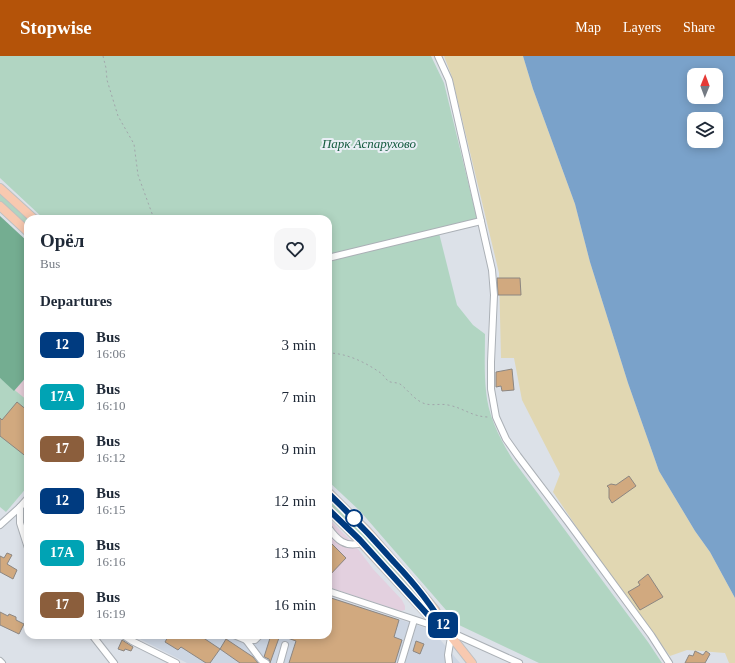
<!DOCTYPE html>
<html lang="en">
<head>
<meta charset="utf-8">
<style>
  :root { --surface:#fff; --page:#f6f6f7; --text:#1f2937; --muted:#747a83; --accent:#b45309 }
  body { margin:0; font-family:Georgia,serif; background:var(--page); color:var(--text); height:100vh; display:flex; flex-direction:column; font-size:15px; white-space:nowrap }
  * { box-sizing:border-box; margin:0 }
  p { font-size:13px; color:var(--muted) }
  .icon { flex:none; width:22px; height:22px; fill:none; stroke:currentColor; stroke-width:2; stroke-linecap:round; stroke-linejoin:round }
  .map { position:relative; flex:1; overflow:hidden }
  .panel { position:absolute; left:24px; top:159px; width:308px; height:424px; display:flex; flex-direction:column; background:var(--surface); border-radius:12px; box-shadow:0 2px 10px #0003 }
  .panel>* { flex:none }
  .badge { padding:0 8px; border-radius:6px; font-size:14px; line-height:26px }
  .needle { width:26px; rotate:1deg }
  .fabs { position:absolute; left:687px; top:12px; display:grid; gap:8px }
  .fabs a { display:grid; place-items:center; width:36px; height:36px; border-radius:8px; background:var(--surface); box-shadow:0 2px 10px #0003; font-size:20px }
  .map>.badge { position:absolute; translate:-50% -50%; box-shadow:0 0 0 2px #fff }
  h2 { padding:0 16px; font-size:15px; line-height:36px }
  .round { display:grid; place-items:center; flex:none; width:42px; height:42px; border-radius:12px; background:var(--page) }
  .summary { display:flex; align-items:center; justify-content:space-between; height:68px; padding:0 16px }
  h1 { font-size:19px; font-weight:600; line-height:30px }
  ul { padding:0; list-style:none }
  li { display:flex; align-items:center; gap:12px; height:52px; padding:0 16px }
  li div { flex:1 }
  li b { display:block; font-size:15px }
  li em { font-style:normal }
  li .badge { min-width:44px; font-weight:700; text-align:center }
  header { display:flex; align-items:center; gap:24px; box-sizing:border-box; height:56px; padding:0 20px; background:var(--accent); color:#fff }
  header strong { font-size:19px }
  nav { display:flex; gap:22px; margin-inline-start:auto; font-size:14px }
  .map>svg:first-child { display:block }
  .commercial { fill:#e7cfda }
  .built { fill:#cdd6e3 }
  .education { fill:#e3d0df }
  .green { fill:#b1d5c2 }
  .forest { fill:#74ad91 }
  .sand { fill:#e1d7b2 }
  .water { fill:#7aa2ca; fill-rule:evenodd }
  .building { fill:#d1a97f; stroke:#8c8681 }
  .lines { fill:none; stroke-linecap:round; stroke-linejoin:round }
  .minor-casing { stroke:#abb0b6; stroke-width:8 }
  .major-casing { stroke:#bfc0c1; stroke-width:10 }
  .path { stroke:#a1a5aa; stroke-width:1; stroke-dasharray:2 3; stroke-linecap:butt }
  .minor { stroke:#fff; stroke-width:6 }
  .major { stroke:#f8c9b0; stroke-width:8 }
  .line-casing { stroke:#fff; stroke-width:9 }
  .line { stroke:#003b80; stroke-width:6 }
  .stop-dot { fill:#fff; stroke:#003b80; stroke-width:2 }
  .labels { text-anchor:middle; stroke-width:4; stroke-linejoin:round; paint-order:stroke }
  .park-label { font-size:13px; font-style:italic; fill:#145b3f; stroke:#e9eef5 }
</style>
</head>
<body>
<header>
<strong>Stopwise</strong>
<nav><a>Map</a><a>Layers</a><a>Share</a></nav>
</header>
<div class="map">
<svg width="735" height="607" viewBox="0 0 735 607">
  <rect width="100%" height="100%" fill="#dce1e8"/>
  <!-- commercial -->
  <polygon class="commercial" points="28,319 28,345 14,335"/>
  <!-- built -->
  <polygon class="built" points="328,540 432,574 460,607 187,607 132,579 328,579"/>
  <!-- education -->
  <polygon class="education" points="328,462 355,489 373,513 402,544 405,550 405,554 401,555 328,531"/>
  <!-- green -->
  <g class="green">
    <path d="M0 0H431L444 27 477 163 438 173 457 249 473 269 485 278C485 297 484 316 486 335 488 360 500 383 513 404L648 586 662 607H539L459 569 360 455 328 425V163H44L0 122Z"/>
    <polygon points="0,134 31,163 28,163 28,172 0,148"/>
    <polygon points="0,322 28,345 28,430 6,456 0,451"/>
    <polygon points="328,437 417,532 446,574 328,453"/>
  </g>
  <!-- forest -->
  <polygon class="forest" points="0,160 28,186 28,319 14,335 0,322"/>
  <!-- sand -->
  <polygon class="sand" points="444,0 523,0 533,33 575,148 590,206 628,327 659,415 695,475 710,496 735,542 735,607 729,607 725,597 687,594 670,600 609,519 553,436 560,418 522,344 514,302 501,302 499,217 452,21"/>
  <!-- water -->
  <path class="water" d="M523 0H735V542L710 496 695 475 659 415 628 327 590 206 575 148 533 33ZM694 19H716V41H694ZM694 63H716V85H694Z"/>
  <!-- building -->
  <g class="building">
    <polygon points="497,222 520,222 521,239 498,239"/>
    <polygon points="512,313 514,334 502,335 501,330 496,331 496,316"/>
    <polygon points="17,346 28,355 28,402 0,380 0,362 2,364"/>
    <polygon points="629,420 636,430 612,447 609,442 609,432 607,430 611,428 616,429"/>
    <polygon points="328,484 346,502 328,521 328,509 331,506 328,503"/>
    <polygon points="7,497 12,499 7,508 17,514 13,523 0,516 0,500 4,502"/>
    <polygon points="648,518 663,541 640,554 628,536 640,529 638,526"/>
    <polygon points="328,541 399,564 394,581 402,584 395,607 289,607 296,585 282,580 283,579 328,579"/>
    <polygon points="0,556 8,560 9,558 16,561 16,564 24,568 19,578 0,569"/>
    <polygon points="169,579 199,579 220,593 210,607 206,607 181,591 178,594 165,586"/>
    <polygon points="271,579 280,579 270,607 269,603 264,601"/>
    <polygon points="226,583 253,601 258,607 240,607 220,593"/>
    <polygon points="122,584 133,591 131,595 125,593 124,595 118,593"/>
    <polygon points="416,585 424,588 420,598 413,595"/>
    <polygon points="695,595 703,599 706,595 710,598 705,607 685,607 689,599 693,600"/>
  </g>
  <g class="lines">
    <!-- minor casing -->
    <g class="minor-casing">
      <g id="minor">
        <polyline points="438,0 449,24 492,214 494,239 491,306 491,333 496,361 506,383 518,400 568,466 651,579 669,607"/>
        <polyline points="328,202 481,165"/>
        <polyline points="28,442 20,451 20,467 28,492"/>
        <polyline points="0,469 20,451"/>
        <path d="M328 471C337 484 345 492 362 487"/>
        <polyline points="328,535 446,574 519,607"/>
        <polyline points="92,579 114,607"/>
        <polyline points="123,579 132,585 176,607"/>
        <polyline points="234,579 246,584 255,584 260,579"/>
        <polyline points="246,584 261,604 266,607"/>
        <polyline points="0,605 2,607"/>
        <polyline points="280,607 285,589"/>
        <polyline points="401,607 414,564"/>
        <polyline points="449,607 448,599 451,581"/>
      </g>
    </g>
    <!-- major casing -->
    <g class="major-casing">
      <g id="major">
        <polyline points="0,132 34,163"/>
        <polyline points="0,150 28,176"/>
        <polyline points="328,436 367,475 417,532 435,554 446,574 472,607"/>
        <polyline points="328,453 359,484 428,559 441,570"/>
      </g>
    </g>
    <!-- path -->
    <g class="path">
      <polyline points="103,0 106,12 107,24 118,60 134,88 138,119 154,163"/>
      <path d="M328 297C347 297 367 307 382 318 384 320 386 323 388 325 391 327 396 326 400 328 407 333 413 342 421 346 429 351 439 347 448 349 464 352 472 361 489 361"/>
    </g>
    <!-- minor -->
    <use href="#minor" class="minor"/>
    <!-- major -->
    <use href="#major" class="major"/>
  </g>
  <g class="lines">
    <!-- line casing -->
    <g class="line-casing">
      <path id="line" d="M328 437C351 459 373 482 394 506 414 527 432 549 446 574L428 559 360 484 328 453"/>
    </g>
    <!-- line -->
    <use href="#line" class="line"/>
  </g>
  <!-- markers -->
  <circle class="stop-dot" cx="354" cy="462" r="8"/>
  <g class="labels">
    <!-- park labels -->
    <g class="park-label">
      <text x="369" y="92">Парк Аспарухово</text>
    </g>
  </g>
</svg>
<div class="fabs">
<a><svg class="needle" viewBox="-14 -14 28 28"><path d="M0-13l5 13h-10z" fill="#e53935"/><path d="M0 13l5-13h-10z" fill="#747a83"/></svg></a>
<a><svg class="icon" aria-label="layers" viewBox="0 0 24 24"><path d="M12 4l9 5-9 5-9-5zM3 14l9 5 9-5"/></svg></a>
</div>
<b class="badge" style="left:443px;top:569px;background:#003b80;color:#fff">12</b>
<section class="panel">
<div class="summary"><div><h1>Орёл</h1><p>Bus</p></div><a class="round"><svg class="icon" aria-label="heart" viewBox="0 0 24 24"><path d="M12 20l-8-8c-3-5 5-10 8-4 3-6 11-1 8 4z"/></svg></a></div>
<h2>Departures</h2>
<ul>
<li><span class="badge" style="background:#003b80;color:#fff">12</span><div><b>Bus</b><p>16:06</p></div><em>3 min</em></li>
<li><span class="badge" style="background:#00a3b4;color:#fff">17А</span><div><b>Bus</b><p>16:10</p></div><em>7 min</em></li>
<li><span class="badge" style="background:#8b5e3c;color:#fff">17</span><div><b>Bus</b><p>16:12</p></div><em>9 min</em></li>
<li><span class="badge" style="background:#003b80;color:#fff">12</span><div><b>Bus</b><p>16:15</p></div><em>12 min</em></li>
<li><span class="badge" style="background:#00a3b4;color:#fff">17А</span><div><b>Bus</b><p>16:16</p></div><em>13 min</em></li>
<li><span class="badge" style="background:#8b5e3c;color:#fff">17</span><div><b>Bus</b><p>16:19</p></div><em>16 min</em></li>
</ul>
</section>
</div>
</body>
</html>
